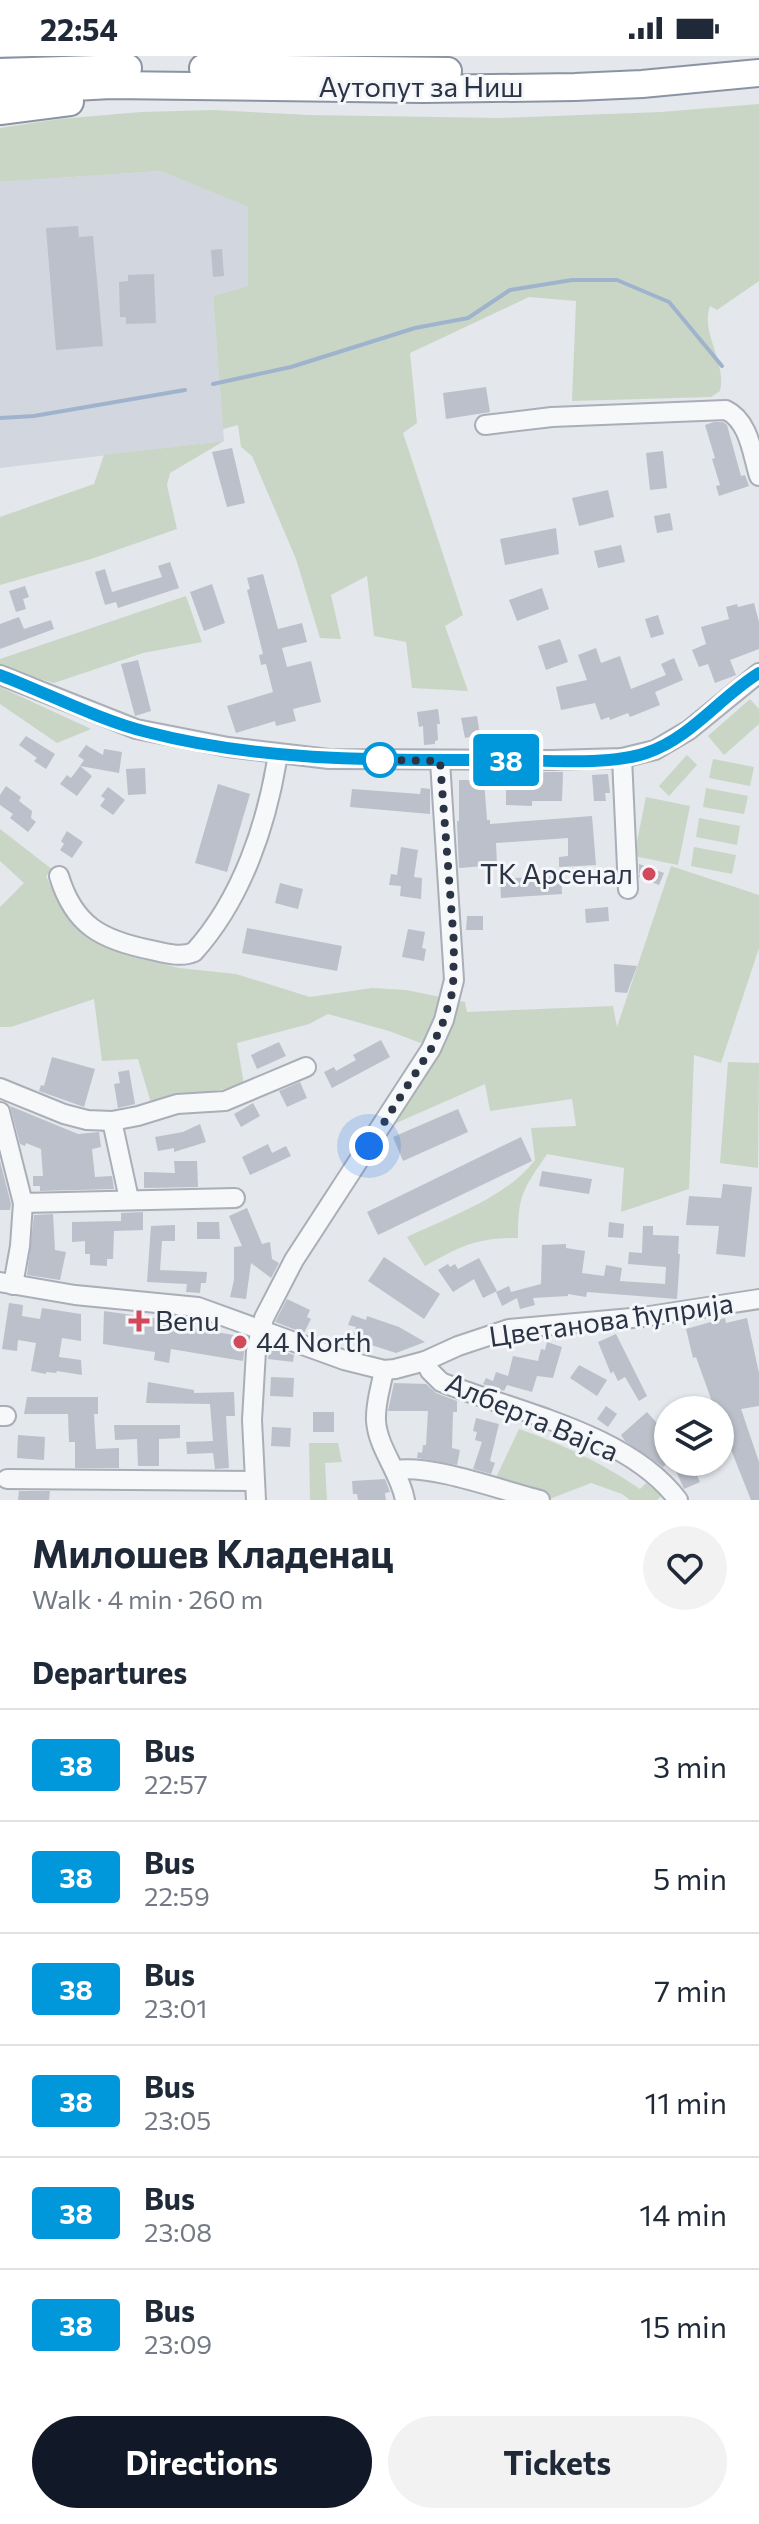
<!DOCTYPE html>
<html lang="en">
<head>
<meta charset="utf-8">
<style>
  :root { --surface:#fff; --page:#f2f2f3; --text:#1f2937; --muted:#747a83; --line:#e0e1e3; --accent:#111827 }
  body { margin:0; font-family:Commissioner,sans-serif; background:var(--page); color:var(--text); height:100vh; display:flex; flex-direction:column; font-size:30px; white-space:nowrap }
  * { box-sizing:border-box; margin:0 }
  p { font-size:26px; color:var(--muted) }
  .icon { flex:none; width:44px; height:44px; fill:none; stroke:currentColor; stroke-width:2; stroke-linecap:round; stroke-linejoin:round }
  .map { position:relative; height:1444px; overflow:hidden }
  .drawer { display:flex; flex-direction:column; background:var(--surface); flex:1 }
  .drawer>* { flex:none }
  .badge { padding:0 16px; border-radius:6px; font-size:28px; line-height:52px }
  .controls { position:absolute; left:654px; top:1340px; display:grid; gap:16px }
  .controls a { display:grid; place-items:center; width:80px; height:80px; border-radius:50%; background:var(--surface); box-shadow:0 2px 6px #0004; font-size:40px }
  .you { position:absolute; width:40px; height:40px; margin:-20px; border:6px solid #fff; border-radius:50%; background:#1a73e8; box-shadow:0 0 0 12px #1a73e833 }
  .map>.badge { position:absolute; translate:-50% -50%; box-shadow:0 0 0 4px #fff }
  h2 { padding:0 32px; font-size:30px; line-height:72px }
  .round { display:grid; place-items:center; flex:none; width:84px; height:84px; border-radius:42px; background:var(--page) }
  .head { display:flex; align-items:center; justify-content:space-between; height:136px; padding:0 32px }
  h1 { font-size:38px; font-weight:700; line-height:60px }
  .primary-button { display:flex; gap:16px; margin-top:auto; padding:16px 32px }
  .primary-button a { flex:1; height:92px; border-radius:48px; background:var(--accent); color:#fff; font-size:32px; font-weight:700; line-height:92px; text-align:center }
  .primary-button a+a { background:var(--page); color:var(--text) }
  ul { padding:0; list-style:none }
  li { display:flex; align-items:center; gap:24px; height:112px; padding:0 32px; border-top:2px solid var(--line) }
  li div { flex:1 }
  li b { display:block; font-size:30px }
  li em { font-style:normal }
  li .badge { min-width:88px; font-weight:700; text-align:center }
  .status { display:flex; justify-content:space-between; align-items:center; height:56px; padding:0 40px; background:var(--surface); direction:ltr }
  .status svg { height:22px; fill:currentColor }
  .map>svg:first-child { display:block }
  .built { fill:#d2d6de }
  .green { fill:#c9d6c5 }
  .lines { fill:none; stroke-linecap:round; stroke-linejoin:round }
  .stream { stroke:#9fb4cc; stroke-width:4 }
  .building { fill:#bbc0ca }
  .minor-casing { stroke:#a9aeb7; stroke-width:22 }
  .highway-casing { stroke:#8b94a3; stroke-width:30 }
  .minor { stroke:#f7f8fa; stroke-width:18 }
  .highway { stroke:#fff; stroke-width:26 }
  .line-casing { stroke:#fff; stroke-width:18 }
  .line { stroke:#0098da; stroke-width:12 }
  .walk { stroke:#2b3445; stroke-width:8; stroke-dasharray:0 14.4 }
  .stop-dot { fill:#fff; stroke:#0098da; stroke-width:4 }
  .poi-dot { fill:#d1495b; stroke:#f4f6f9; stroke-width:3 }
  .labels { text-anchor:middle; stroke-width:6; stroke-linejoin:round; paint-order:stroke }
  .street-label { font-size:28px; fill:#2b3445; stroke:#f4f6f9 }
  .poi-label { font-size:28px; fill:#2b3445; stroke:#f4f6f9; text-anchor:start }
</style>
</head>
<body>
<div class="status"><b>22:54</b><svg viewBox="0 0 49 12"><path d="M0 12V9h3v3zM5 12V6h3v6zM10 12V3h3v9zM15 12V0h3v12zM26 1h20v11H26zM47 4h2v5h-2z"/></svg></div>
<div class="map">
<svg width="759" height="1444" viewBox="0 0 759 1444">
  <rect width="100%" height="100%" fill="#e4e7ec"/>
  <!-- built -->
  <polygon class="built" points="160,115 248,151 248,230 213,240 224,385 0,412 0,126"/>
  <!-- green -->
  <g class="green">
    <path d="M759 48V225L717 254 710 250C700 278 727 305 720 335L711 341 572 345 576 245 529 241 410 297 417 367 403 377 463 559 445 570 468 635 412 632 406 586 374 580 367 520 331 539 341 583 320 582 296 503 252 400 241 391 238 369 223 373 213 240 248 230V151L160 115 0 126V72L59 63 141 56 213 54 309 59 499 62 661 56Z"/>
    <polygon points="224,385 170,417 167,429 177,473 91,503 0,529 0,461 94,428 104,399"/>
    <polygon points="186,540 202,586 143,597 54,627 0,611 0,603"/>
    <polygon points="0,631 91,673 57,687 0,648"/>
    <polygon points="750,643 759,653 759,668 724,699 708,680"/>
    <polygon points="687,699 697,709 669,740 659,730"/>
    <polygon points="713,703 754,711 750,730 709,722"/>
    <polygon points="706,732 748,740 744,758 703,751"/>
    <polygon points="646,741 690,750 678,809 634,800"/>
    <polygon points="699,762 740,770 737,789 696,781"/>
    <path d="M0 773 53 814 46 820 61 852 73 868 95 886 129 900 179 912 236 918 310 941 372 932 406 934 465 946 467 956 613 950 617 971 671 810 759 839V892L721 1007 694 999 689 1133 621 1156 624 1112 547 1098C523 1134 518 1138 518 1182 475 1182 462 1190 425 1210L407 1181C451 1160 506 1142 535 1104L531 1072 576 1070 572 1043 490 1055 485 1028 394 1068 439 994 389 975 328 958 309 968 237 987 244 1029 151 1047 138 1003 102 1005 94 943 11 971H0V851L24 827 0 805Z"/>
    <polygon points="694,791 736,799 732,818 691,810"/>
    <polygon points="728,1006 759,1007 758,1112 720,1107"/>
    <path d="M519 1373C564 1389 600 1406 640 1433L646 1427 662 1439 657 1444H630L622 1438 591 1427 547 1444 491 1432Z"/>
    <polygon points="309,1387 338,1387 342,1406 325,1407 327,1444 310,1444"/>
  </g>
  <g class="lines">
    <!-- stream -->
    <g class="stream">
      <polyline points="213,328 291,311 415,272 468,262 510,234 572,224 617,224 669,246 722,310"/>
      <polyline points="0,362 34,360 185,334"/>
    </g>
  </g>
  <!-- building -->
  <g class="building">
    <polygon points="78,170 79,181 93,180 103,290 56,294 46,172"/>
    <polygon points="222,193 224,220 213,221 211,194"/>
    <polygon points="154,218 156,267 126,268 126,261 120,261 119,226 128,225 128,219"/>
    <polygon points="486,331 490,356 446,363 443,337"/>
    <polygon points="714,366 723,366 727,369 741,420 745,419 749,430 719,440 716,430 720,429 712,403 715,402 705,369"/>
    <polygon points="232,392 245,447 227,451 212,396"/>
    <polygon points="663,395 667,432 650,434 646,397"/>
    <polygon points="608,434 614,461 579,470 572,442"/>
    <polygon points="670,457 673,474 657,477 654,460"/>
    <polygon points="556,472 559,498 505,509 500,483"/>
    <polygon points="621,489 625,506 598,512 594,495"/>
    <polygon points="170,506 179,532 118,552 116,546 105,549 95,516 105,513 112,536 162,521 158,510"/>
    <polygon points="263,518 278,573 302,567 307,586 282,592 287,611 311,605 321,646 293,653 296,665 276,670 275,665 236,677 227,650 273,636 266,608 261,609 259,599 263,598 247,534 250,533 247,522"/>
    <polygon points="212,528 225,567 204,575 190,536"/>
    <polygon points="25,530 29,541 23,543 26,553 16,556 9,535"/>
    <polygon points="542,532 549,553 517,565 509,544"/>
    <polygon points="754,547 759,566 759,593 730,604 736,619 715,627 708,608 699,611 692,594 706,588 701,571 729,563 726,551 737,548 738,551"/>
    <polygon points="658,559 664,578 651,582 645,563"/>
    <polygon points="19,561 24,573 51,564 54,573 0,593 0,568"/>
    <polygon points="560,583 568,606 546,614 538,590"/>
    <polygon points="596,592 601,607 620,600 631,633 666,619 661,608 674,602 683,624 655,636 660,649 630,661 628,657 610,664 609,661 601,664 595,647 561,654 556,631 587,624 578,599"/>
    <polygon points="138,604 151,655 135,660 121,608"/>
    <polygon points="438,653 440,668 437,668 438,684 435,685 435,688 424,689 423,670 419,671 417,656"/>
    <polygon points="477,660 480,679 465,682 461,662"/>
    <polygon points="26,680 55,698 46,713 34,705 37,702 19,689"/>
    <polygon points="86,689 103,699 104,693 122,696 119,717 80,710 84,704 78,700"/>
    <polygon points="80,710 92,720 77,740 60,728 67,719 71,722"/>
    <polygon points="145,712 146,738 128,739 126,713"/>
    <polygon points="506,716 563,716 562,745 532,745 532,750 506,749"/>
    <polygon points="608,718 610,737 605,737 606,745 594,745 592,719"/>
    <polygon points="459,724 484,724 487,764 490,764 490,768 592,760 596,809 559,811 559,801 568,800 568,782 496,787 497,809 459,812 457,765 459,765"/>
    <polygon points="218,728 250,738 227,816 195,807"/>
    <polygon points="6,730 21,741 19,745 32,755 31,762 36,766 28,776 10,762 13,758 0,749 0,739"/>
    <polygon points="108,731 125,744 113,759 100,750 105,743 101,740"/>
    <polygon points="421,732 430,733 430,758 350,751 352,733 420,738"/>
    <polygon points="67,775 83,786 72,802 60,794 64,788 61,785"/>
    <polygon points="401,791 418,794 414,821 422,822 421,843 400,840 401,830 389,829 391,818 397,819"/>
    <polygon points="639,808 664,817 659,829 639,821"/>
    <polygon points="561,819 562,838 501,842 500,823"/>
    <polygon points="280,827 303,833 298,853 275,847"/>
    <polygon points="608,851 609,865 586,867 585,853"/>
    <polygon points="467,860 483,860 483,874 466,874"/>
    <polygon points="247,872 342,890 337,915 242,897"/>
    <polygon points="408,873 425,876 422,892 426,893 424,905 402,901"/>
    <polygon points="614,908 637,910 627,937 615,936"/>
    <polygon points="381,984 390,1001 332,1032 324,1016 334,1011 336,1015 356,1004 353,999"/>
    <polygon points="279,986 286,1000 257,1013 251,999"/>
    <polygon points="52,1001 95,1013 84,1051 39,1035 41,1029 44,1030"/>
    <polygon points="129,1014 135,1048 118,1052 114,1028 120,1027 118,1016"/>
    <polygon points="300,1026 307,1042 287,1051 279,1035"/>
    <polygon points="253,1047 260,1060 241,1071 234,1058"/>
    <polygon points="10,1050 78,1078 99,1076 101,1091 92,1093 95,1121 112,1120 114,1133 40,1135 40,1130 33,1130 33,1120 43,1120 41,1093 26,1087 25,1090 20,1088"/>
    <polygon points="458,1053 468,1076 403,1105 393,1081"/>
    <polygon points="200,1068 206,1086 174,1096 174,1092 158,1095 155,1081 183,1076"/>
    <polygon points="521,1081 532,1105 378,1179 367,1156"/>
    <polygon points="268,1088 272,1097 286,1090 291,1100 250,1119 242,1101"/>
    <polygon points="0,1105 11,1148 10,1154 0,1154"/>
    <polygon points="174,1105 197,1105 198,1131 144,1132 144,1116 175,1117"/>
    <polygon points="542,1115 592,1123 589,1138 539,1130"/>
    <polygon points="723,1128 752,1131 745,1201 716,1198 719,1170 686,1169 689,1140 721,1142"/>
    <polygon points="247,1152 262,1188 270,1186 272,1203 279,1207 271,1222 251,1207 246,1243 230,1241 234,1224 234,1191 242,1190 229,1160"/>
    <polygon points="143,1156 143,1174 114,1175 113,1203 107,1203 107,1210 90,1209 90,1198 85,1198 85,1185 72,1186 72,1166 121,1165 121,1157"/>
    <polygon points="53,1158 55,1194 66,1196 60,1224 27,1219 34,1159"/>
    <polygon points="197,1166 219,1166 220,1183 197,1183"/>
    <polygon points="609,1166 624,1168 623,1182 608,1181"/>
    <polygon points="175,1169 175,1185 162,1185 160,1214 207,1216 206,1227 201,1227 200,1237 186,1236 187,1228 147,1226 151,1170"/>
    <polygon points="643,1170 653,1170 653,1179 679,1180 678,1198 680,1198 677,1243 587,1236 586,1241 568,1238 568,1240 533,1242 535,1249 520,1253 517,1242 502,1250 496,1236 509,1230 511,1236 541,1228 542,1189 566,1188 566,1192 585,1195 582,1217 604,1220 606,1209 622,1212 620,1225 665,1228 666,1211 628,1208 629,1196 642,1197"/>
    <polygon points="384,1201 440,1238 424,1263 368,1225"/>
    <polygon points="479,1202 497,1235 483,1242 474,1223 453,1236 438,1214 448,1208 450,1211 455,1208 458,1213"/>
    <polygon points="287,1243 310,1254 307,1261 311,1263 304,1277 275,1266"/>
    <polygon points="9,1247 23,1249 22,1260 40,1263 42,1252 81,1258 81,1285 62,1282 59,1301 81,1304 82,1319 57,1315 56,1317 46,1316 46,1318 31,1315 36,1287 18,1284 17,1295 2,1293"/>
    <polygon points="104,1255 175,1265 174,1269 246,1281 243,1305 171,1293 169,1307 154,1304 155,1296 103,1288"/>
    <polygon points="352,1259 366,1264 367,1260 399,1271 425,1286 396,1297 353,1283 356,1271 348,1269"/>
    <polygon points="725,1262 726,1267 747,1262 759,1317 759,1350 741,1353 759,1406 759,1444 751,1444 720,1366 720,1354 715,1354 696,1301 693,1302 686,1273"/>
    <polygon points="616,1278 647,1340 639,1345 625,1321 618,1325 613,1315 611,1318 598,1286"/>
    <polygon points="547,1286 562,1291 553,1322 537,1320 532,1336 507,1329 504,1335 483,1328 486,1322 493,1325 496,1316 508,1320 513,1300 538,1305 541,1293 545,1294"/>
    <polygon points="270,1290 294,1299 293,1306 268,1303"/>
    <polygon points="579,1309 607,1324 597,1340 570,1322"/>
    <polygon points="271,1321 294,1322 293,1341 270,1340"/>
    <polygon points="148,1326 194,1334 194,1337 234,1336 235,1360 226,1360 229,1412 215,1413 213,1397 187,1398 186,1386 213,1385 210,1348 146,1347"/>
    <polygon points="394,1327 426,1328 436,1337 457,1345 457,1356 453,1356 452,1392 460,1394 457,1409 417,1402 418,1396 422,1397 423,1389 426,1389 428,1355 388,1355"/>
    <polygon points="27,1341 98,1341 98,1358 94,1358 96,1393 119,1392 119,1412 75,1412 75,1386 69,1386 68,1358 24,1358"/>
    <polygon points="606,1350 617,1358 608,1371 597,1363"/>
    <rect x="313" y="1356" width="21" height="20"/>
    <polygon points="647,1356 664,1375 668,1371 668,1398 664,1402 668,1407 663,1411 625,1385 621,1379"/>
    <polygon points="476,1362 499,1368 490,1405 495,1407 491,1418 473,1413 482,1386 475,1384 477,1376 473,1375"/>
    <polygon points="114,1369 180,1369 180,1382 159,1383 159,1410 138,1410 137,1383 115,1384"/>
    <polygon points="272,1371 291,1372 290,1391 271,1390"/>
    <polygon points="18,1379 45,1381 44,1404 17,1402"/>
    <polygon points="692,1408 700,1426 684,1433 676,1415"/>
    <polygon points="385,1423 390,1436 385,1437 386,1444 358,1444 357,1438 353,1438 352,1425"/>
    <polygon points="19,1435 50,1435 49,1444 18,1444"/>
  </g>
  <g class="lines">
    <!-- minor casing -->
    <g class="minor-casing">
      <g id="minor">
        <path d="M485 369 552 361 726 354C749 365 752 397 759 420"/>
        <polyline points="0,619 136,673 228,691 329,703 552,704 622,702 655,694 689,674 759,617"/>
        <polyline points="622,702 628,833"/>
        <path d="M59 820C74 870 102 884 151 894 165 897 181 902 194 896 242 843 267 768 278 698"/>
        <polyline points="0,1032 64,1058 87,1064 112,1065 138,1060 177,1048 225,1045 306,1011"/>
        <polyline points="0,1056 23,1147 20,1190 13,1229"/>
        <polyline points="112,1065 129,1143"/>
        <polyline points="23,1147 235,1142"/>
        <polyline points="0,1226 75,1239 198,1251 344,1304 384,1314 395,1313 425,1305 458,1290 509,1273 643,1261 759,1243"/>
        <path d="M425 1305 430 1315 441 1326C516 1356 628 1377 678 1444"/>
        <path d="M384 1314C381 1331 375 1347 376 1365 378 1393 400 1416 405 1444"/>
        <polyline points="0,1360 6,1360"/>
        <path d="M396 1414C431 1408 503 1435 540 1444"/>
        <polyline points="7,1423 254,1425"/>
        <polyline points="256,1444 252,1364 256,1295 264,1262 294,1204 431,993 444,964 454,924 440,705"/>
      </g>
    </g>
    <!-- highway casing -->
    <g class="highway-casing">
      <g id="highway">
        <polyline points="203,12 448,15"/>
        <polyline points="0,16 128,12"/>
        <polyline points="0,35 111,29 423,33 575,31 642,28 759,17"/>
        <polyline points="0,55 70,46"/>
      </g>
    </g>
    <!-- minor -->
    <use href="#minor" class="minor"/>
    <!-- highway -->
    <use href="#highway" class="highway"/>
  </g>
  <g class="lines">
    <!-- line casing -->
    <g class="line-casing">
      <path id="line" d="M0 619C47 637 99 664 147 676 262 706 383 704 501 704 542 704 609 710 646 697 691 682 720 641 759 617"/>
    </g>
    <!-- line -->
    <use href="#line" class="line"/>
    <!-- walk -->
    <polyline class="walk" points="369,1090 431,993 444,964 453,934 454,888 440,705 380,704"/>
  </g>
  <!-- markers -->
  <circle class="stop-dot" cx="380" cy="704" r="16"/>
  <g class="poi-dot">
    <circle cx="649" cy="818" r="8"/>
    <path d="M135 1253h8v8h8v8h-8v8h-8v-8h-8v-8h8z"/>
    <circle cx="240" cy="1286" r="8"/>
  </g>
  <g class="labels">
    <!-- street labels -->
    <g class="street-label">
      <text x="421" y="41">Аутопут за Ниш</text>
      <text transform="translate(611 1264) rotate(-8)" y="10">Цветанова ћуприја</text>
      <text transform="translate(532 1361) rotate(23)" y="10">Алберта Вајса</text>
    </g>
    <!-- poi labels -->
    <g class="poi-label">
      <text x="633" y="828" text-anchor="end">ТК Арсенал</text>
      <text x="155" y="1275">Benu</text>
      <text x="256" y="1296">44 North</text>
    </g>
  </g>
</svg>
<div class="controls">
<a><svg class="icon" aria-label="layers" viewBox="0 0 24 24"><path d="M12 4l9 5-9 5-9-5zM3 14l9 5 9-5"/></svg></a>
</div>
<div class="you" style="left:369px;top:1090px"></div>
<b class="badge" style="left:506px;top:704px;background:#0098da;color:#fff">38</b>
</div>
<section class="drawer">
<div class="head"><div><h1>Милошев Кладенац</h1><p>Walk · 4 min · 260 m</p></div><a class="round"><svg class="icon" aria-label="heart" viewBox="0 0 24 24"><path d="M12 20l-8-8c-3-5 5-10 8-4 3-6 11-1 8 4z"/></svg></a></div>
<h2>Departures</h2>
<ul>
<li><span class="badge" style="background:#0098da;color:#fff">38</span><div><b>Bus</b><p>22:57</p></div><em>3 min</em></li>
<li><span class="badge" style="background:#0098da;color:#fff">38</span><div><b>Bus</b><p>22:59</p></div><em>5 min</em></li>
<li><span class="badge" style="background:#0098da;color:#fff">38</span><div><b>Bus</b><p>23:01</p></div><em>7 min</em></li>
<li><span class="badge" style="background:#0098da;color:#fff">38</span><div><b>Bus</b><p>23:05</p></div><em>11 min</em></li>
<li><span class="badge" style="background:#0098da;color:#fff">38</span><div><b>Bus</b><p>23:08</p></div><em>14 min</em></li>
<li><span class="badge" style="background:#0098da;color:#fff">38</span><div><b>Bus</b><p>23:09</p></div><em>15 min</em></li>
</ul>
<div class="primary-button"><a>Directions</a><a>Tickets</a></div>
</section>
</body>
</html>
